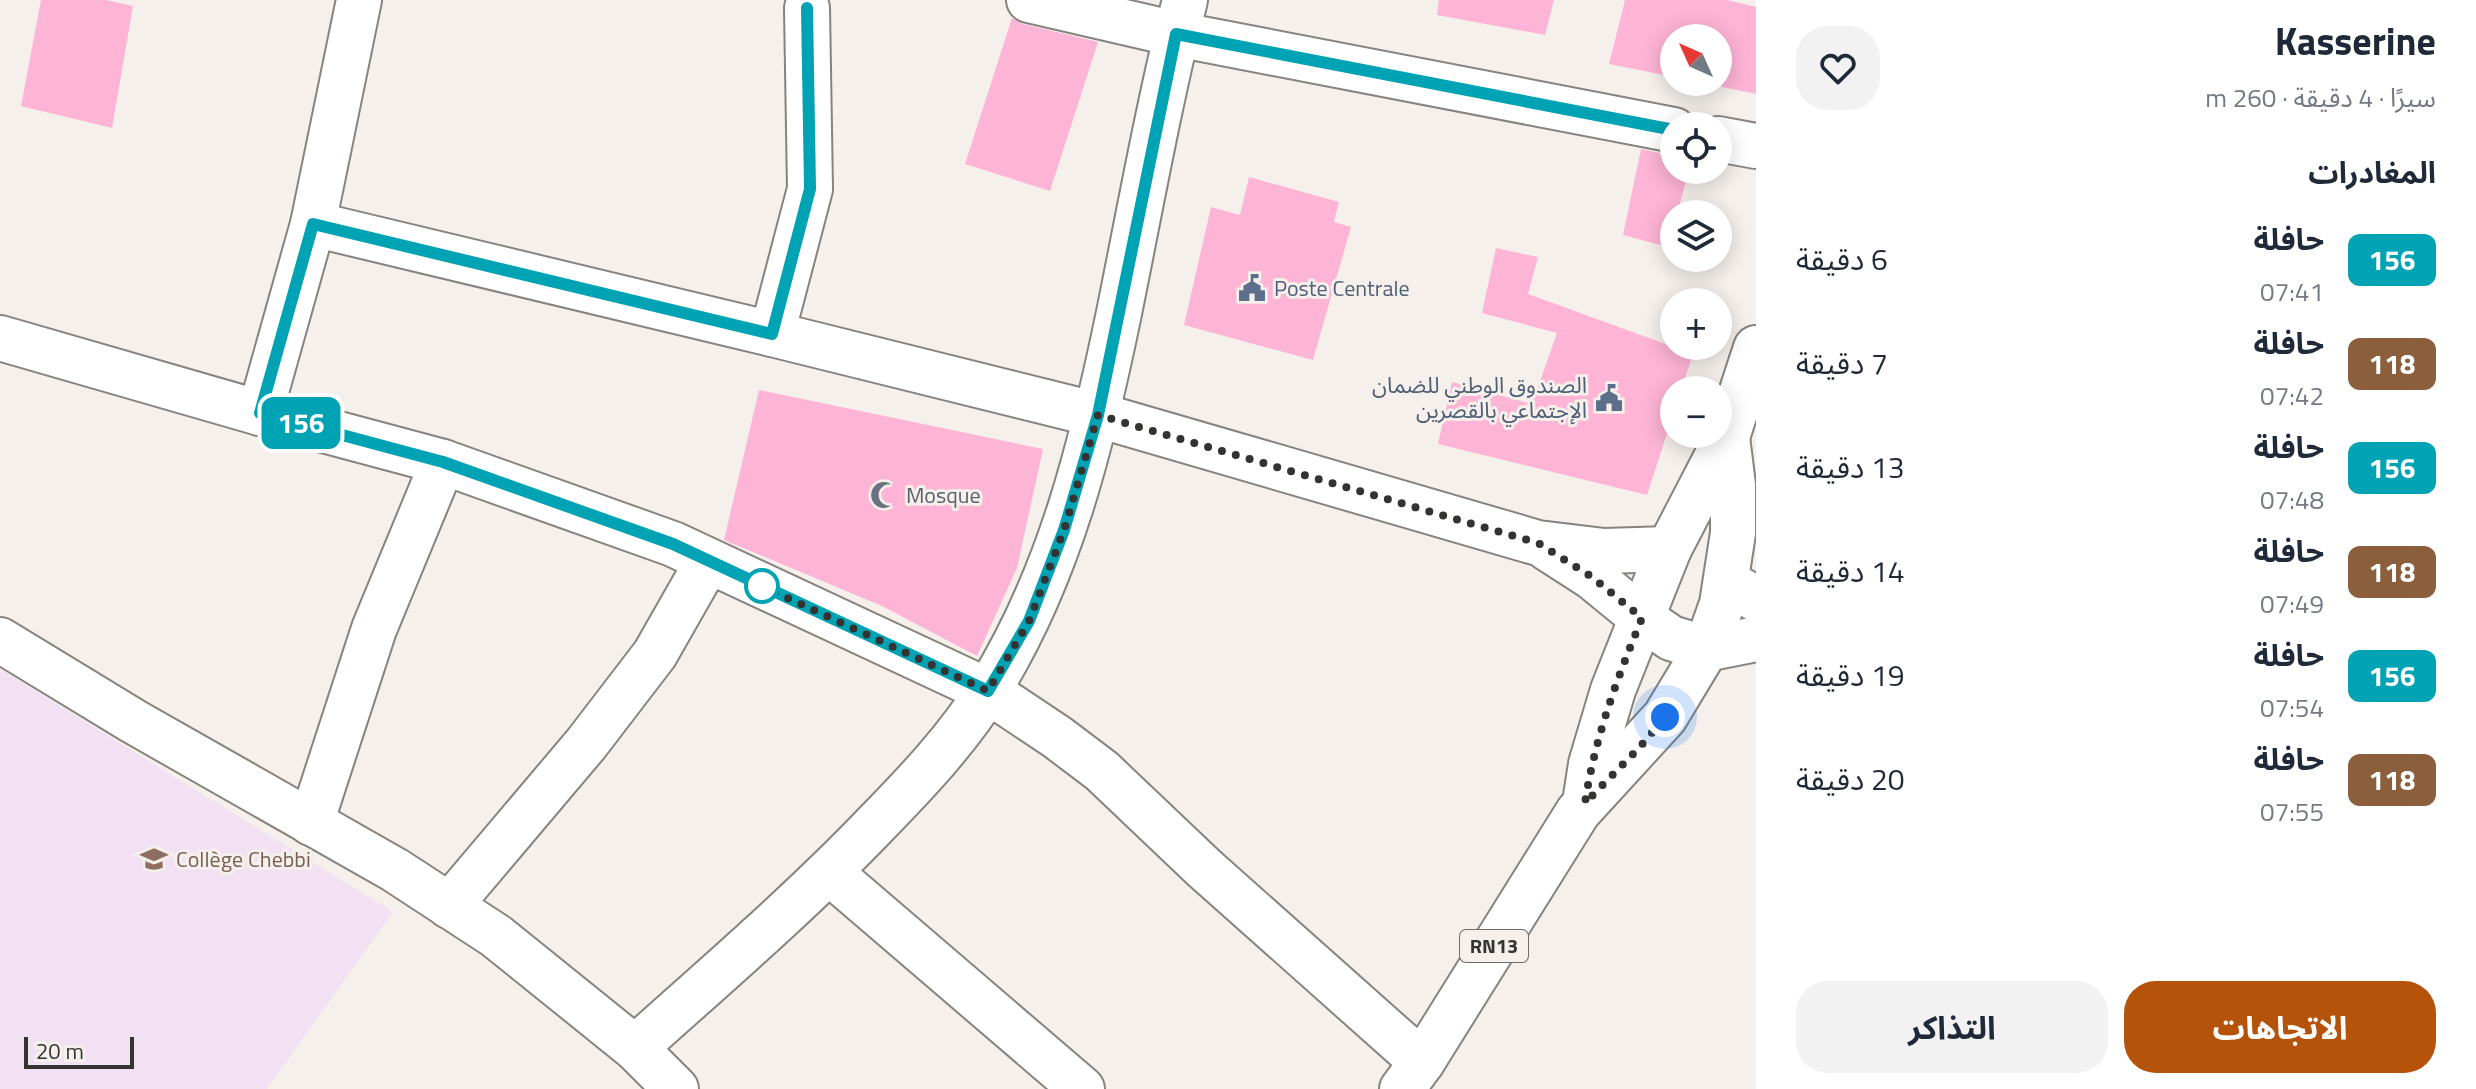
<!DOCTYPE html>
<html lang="ar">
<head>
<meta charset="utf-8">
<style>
  :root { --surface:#fff; --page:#f2f2f3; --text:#1f2937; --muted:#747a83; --accent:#b45309 }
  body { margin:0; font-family:"Titillium Web","Noto Sans Arabic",sans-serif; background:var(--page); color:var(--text); direction:rtl; height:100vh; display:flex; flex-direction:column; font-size:30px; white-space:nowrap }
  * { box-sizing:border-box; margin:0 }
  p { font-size:26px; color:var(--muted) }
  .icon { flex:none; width:44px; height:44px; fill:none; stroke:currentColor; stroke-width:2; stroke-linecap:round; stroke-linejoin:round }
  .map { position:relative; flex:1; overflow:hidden; direction:ltr }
  .details { display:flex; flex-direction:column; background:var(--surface); width:720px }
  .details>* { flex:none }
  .badge { padding:0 16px; border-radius:12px; font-size:28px; line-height:52px }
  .needle { width:52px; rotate:315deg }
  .fabs { position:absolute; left:1660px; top:24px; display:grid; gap:16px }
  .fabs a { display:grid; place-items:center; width:72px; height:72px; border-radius:50%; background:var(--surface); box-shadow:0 4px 20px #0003; font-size:40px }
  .scale { position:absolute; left:24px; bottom:20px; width:110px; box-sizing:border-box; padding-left:8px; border:4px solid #353331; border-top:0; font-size:22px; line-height:28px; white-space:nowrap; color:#353331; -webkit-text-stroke:6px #f5f0ec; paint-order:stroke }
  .you { position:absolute; width:40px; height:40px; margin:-20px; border:6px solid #fff; border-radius:50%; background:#1a73e8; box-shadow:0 0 0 12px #1a73e833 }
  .map>.badge { position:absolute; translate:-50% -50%; box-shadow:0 0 0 4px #fff }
  h2 { padding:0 40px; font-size:30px; line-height:72px }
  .round { display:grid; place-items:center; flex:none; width:84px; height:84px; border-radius:32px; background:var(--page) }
  .summary { display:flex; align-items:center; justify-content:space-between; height:136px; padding:0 40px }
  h1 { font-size:38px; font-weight:700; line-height:60px }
  .action { display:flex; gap:16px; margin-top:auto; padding:16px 40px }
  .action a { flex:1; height:92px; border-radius:32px; background:var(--accent); color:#fff; font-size:32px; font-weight:700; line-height:92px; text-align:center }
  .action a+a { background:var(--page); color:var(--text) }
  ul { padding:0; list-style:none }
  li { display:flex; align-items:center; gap:24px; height:104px; padding:0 40px }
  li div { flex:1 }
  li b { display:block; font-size:30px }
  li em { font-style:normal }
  li .badge { min-width:88px; font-weight:700; text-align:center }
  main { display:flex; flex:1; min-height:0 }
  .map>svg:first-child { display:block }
  .education { fill:#f2e1f3 }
  .building { fill:#feb4d5 }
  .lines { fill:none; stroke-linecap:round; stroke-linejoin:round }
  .minor-casing { stroke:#87837f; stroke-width:48 }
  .tertiary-casing { stroke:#87837f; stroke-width:48 }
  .primary-casing { stroke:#87837f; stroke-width:48 }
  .minor { stroke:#fff; stroke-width:44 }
  .tertiary { stroke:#fff; stroke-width:44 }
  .primary { stroke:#fff; stroke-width:44 }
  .line-casing { stroke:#fff; stroke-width:18 }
  .line { stroke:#00a3b4; stroke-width:12 }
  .walk { stroke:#353331; stroke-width:8; stroke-dasharray:0 14.4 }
  .stop-dot { fill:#fff; stroke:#00a3b4; stroke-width:4 }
  .labels { text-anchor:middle; stroke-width:6; stroke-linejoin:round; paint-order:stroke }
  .shield { fill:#f5f0ec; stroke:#6f6c69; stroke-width:2 }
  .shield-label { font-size:20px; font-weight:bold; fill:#353331 }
  .service-label { font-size:22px; fill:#4e5e75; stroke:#f5f0ec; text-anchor:start }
  .worship-label { font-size:22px; fill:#5b616d; stroke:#f5f0ec; text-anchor:start }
  .education-label { font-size:22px; fill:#785e54; stroke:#f5f0ec; text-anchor:start }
</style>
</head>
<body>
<main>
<section class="details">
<div class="summary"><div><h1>Kasserine</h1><p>سيرًا · 4 دقيقة · 260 m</p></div><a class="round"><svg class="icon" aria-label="heart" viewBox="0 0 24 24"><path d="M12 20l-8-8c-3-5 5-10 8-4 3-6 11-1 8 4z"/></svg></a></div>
<h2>المغادرات</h2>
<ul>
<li><span class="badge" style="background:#00a3b4;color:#fff">156</span><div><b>حافلة</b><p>07:41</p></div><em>6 دقيقة</em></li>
<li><span class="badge" style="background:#8b5e3c;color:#fff">118</span><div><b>حافلة</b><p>07:42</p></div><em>7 دقيقة</em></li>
<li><span class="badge" style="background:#00a3b4;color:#fff">156</span><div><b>حافلة</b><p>07:48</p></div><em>13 دقيقة</em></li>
<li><span class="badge" style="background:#8b5e3c;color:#fff">118</span><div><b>حافلة</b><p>07:49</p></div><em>14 دقيقة</em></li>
<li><span class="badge" style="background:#00a3b4;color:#fff">156</span><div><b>حافلة</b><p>07:54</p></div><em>19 دقيقة</em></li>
<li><span class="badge" style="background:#8b5e3c;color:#fff">118</span><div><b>حافلة</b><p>07:55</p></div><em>20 دقيقة</em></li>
</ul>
<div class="action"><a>الاتجاهات</a><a>التذاكر</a></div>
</section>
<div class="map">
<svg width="1756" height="1089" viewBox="0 0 1756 1089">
  <rect width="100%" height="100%" fill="#f5f0ec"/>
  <!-- education -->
  <polygon class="education" points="0,669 393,912 267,1089 0,1089"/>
  <!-- building -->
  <g class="building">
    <polygon points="41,0 106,0 133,6 112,128 21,106"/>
    <polygon points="1439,0 1554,0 1545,35 1437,15"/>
    <polygon points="1625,0 1727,0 1756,7 1756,94 1698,82 1718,82 1718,38 1674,38 1674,77 1609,64"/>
    <polygon points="1012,18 1023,24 1098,42 1050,191 965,164"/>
    <polygon points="1641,149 1669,155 1669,170 1688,174 1677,214 1674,214 1674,227 1668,247 1623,235"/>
    <polygon points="1249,177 1339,202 1334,222 1351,227 1313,360 1184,325 1211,207 1240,215"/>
    <polygon points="1496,248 1538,257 1528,294 1693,354 1681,390 1674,390 1674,412 1647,495 1438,444 1452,382 1532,404 1557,333 1482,313"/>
    <polygon points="759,390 1043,449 1017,568 977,656 882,606 724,540"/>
  </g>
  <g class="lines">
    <!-- minor casing -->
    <g class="minor-casing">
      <g id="minor">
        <polyline points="1029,0 1176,34 1674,130"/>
        <polyline points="1718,139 1756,146"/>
        <polyline points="313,224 772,334 1098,415 1538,543 1604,551 1669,549"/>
        <polyline points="772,334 810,189 807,8"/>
        <polyline points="0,338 260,413 313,224 359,0"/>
        <polyline points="260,413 443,462 673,544 988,691 1057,737 1102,771 1204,868 1422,1062"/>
        <polyline points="1547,548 1592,577 1642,618"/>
        <polyline points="0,640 133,721 395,870 496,936 635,1048 676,1089"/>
        <polyline points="311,823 374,629 443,462"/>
        <polyline points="829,872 1082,1089"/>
        <polyline points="449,906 586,744 655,654 708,561"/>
        <path d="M635 1048C716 975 799 904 874 826 916 783 957 740 989 689 1060 575 1092 444 1119 313 1140 209 1159 103 1185 0"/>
      </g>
    </g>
    <!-- tertiary casing -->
    <g class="tertiary-casing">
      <g id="tertiary">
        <polyline points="1727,582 1756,599"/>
        <polyline points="1706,649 1756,639"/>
      </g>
    </g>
    <!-- primary casing -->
    <g class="primary-casing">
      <g id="primary">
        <polyline points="1642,618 1671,638 1706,649"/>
        <polyline points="1585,803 1591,764 1613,690 1669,549 1727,437 1756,348"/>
        <polyline points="1402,1089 1422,1062 1578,812 1665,717 1706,649 1722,604 1733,533 1733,485 1727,437"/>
      </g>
    </g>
    <!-- minor -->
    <use href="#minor" class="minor"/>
    <!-- tertiary -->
    <use href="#tertiary" class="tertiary"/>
    <!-- primary -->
    <use href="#primary" class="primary"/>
  </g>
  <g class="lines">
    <!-- line casing -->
    <g class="line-casing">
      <polyline id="line" points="807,8 810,189 772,334 313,224 260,413 443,462 673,544 988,691 1029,621 1064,530 1098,415 1176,34 1674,130"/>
    </g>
    <!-- line -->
    <use href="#line" class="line"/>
    <!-- walk -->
    <path class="walk" d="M762 586 988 691 1029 621 1064 530 1098 415 1538 543 1592 577 1642 618C1617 679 1595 737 1585 803L1639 748 1665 717"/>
  </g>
  <!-- icons -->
  <defs>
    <g id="civic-bare" transform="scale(2.16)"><path d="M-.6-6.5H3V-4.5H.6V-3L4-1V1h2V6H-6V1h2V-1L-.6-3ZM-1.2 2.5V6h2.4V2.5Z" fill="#5c6f8a" stroke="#f5f0ec" stroke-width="2.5" paint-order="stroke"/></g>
    <g id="mosque-bare" transform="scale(2.16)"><path d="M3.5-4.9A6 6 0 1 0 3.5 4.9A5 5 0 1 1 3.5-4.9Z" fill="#6b7280" stroke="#f5f0ec" stroke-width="2.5" paint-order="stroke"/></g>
    <g id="school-bare" transform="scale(2.16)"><path d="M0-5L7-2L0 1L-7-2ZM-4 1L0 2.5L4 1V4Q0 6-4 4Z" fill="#8d6e63" stroke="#f5f0ec" stroke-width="2.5" paint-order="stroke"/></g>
  </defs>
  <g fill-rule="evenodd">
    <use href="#civic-bare" x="1252" y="288"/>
    <use href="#civic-bare" x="1609" y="398"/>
    <use href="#mosque-bare" x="884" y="495"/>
    <use href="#school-bare" x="154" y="859"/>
  </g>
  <!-- markers -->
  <circle class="stop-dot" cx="762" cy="586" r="16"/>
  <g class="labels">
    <!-- shield labels -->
    <rect class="shield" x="1460" y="930" width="68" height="32" rx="6"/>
    <g class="shield-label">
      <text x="1494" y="953">RN13</text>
    </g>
    <!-- service labels -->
    <g class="service-label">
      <text x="1274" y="296">Poste Centrale</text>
      <text x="1587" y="393" text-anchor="end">الصندوق الوطني للضمان<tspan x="1587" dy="25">الإجتماعي بالقصرين</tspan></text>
    </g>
    <!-- worship labels -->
    <g class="worship-label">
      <text x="906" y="503">Mosque</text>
    </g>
    <!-- education labels -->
    <g class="education-label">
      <text x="176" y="867">Collège Chebbi</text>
    </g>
  </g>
</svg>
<div class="fabs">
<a><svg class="needle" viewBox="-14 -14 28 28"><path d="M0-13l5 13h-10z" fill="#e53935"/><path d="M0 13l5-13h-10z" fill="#747a83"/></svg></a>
<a><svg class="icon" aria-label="locate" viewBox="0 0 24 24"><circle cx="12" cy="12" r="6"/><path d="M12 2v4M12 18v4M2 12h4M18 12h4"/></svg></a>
<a><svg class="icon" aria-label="layers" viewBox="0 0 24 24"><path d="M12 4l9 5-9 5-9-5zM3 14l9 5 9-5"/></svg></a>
<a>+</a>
<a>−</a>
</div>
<div class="scale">20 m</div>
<div class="you" style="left:1665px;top:717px"></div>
<b class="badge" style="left:301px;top:423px;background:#00a3b4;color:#fff">156</b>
</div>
</main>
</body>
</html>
